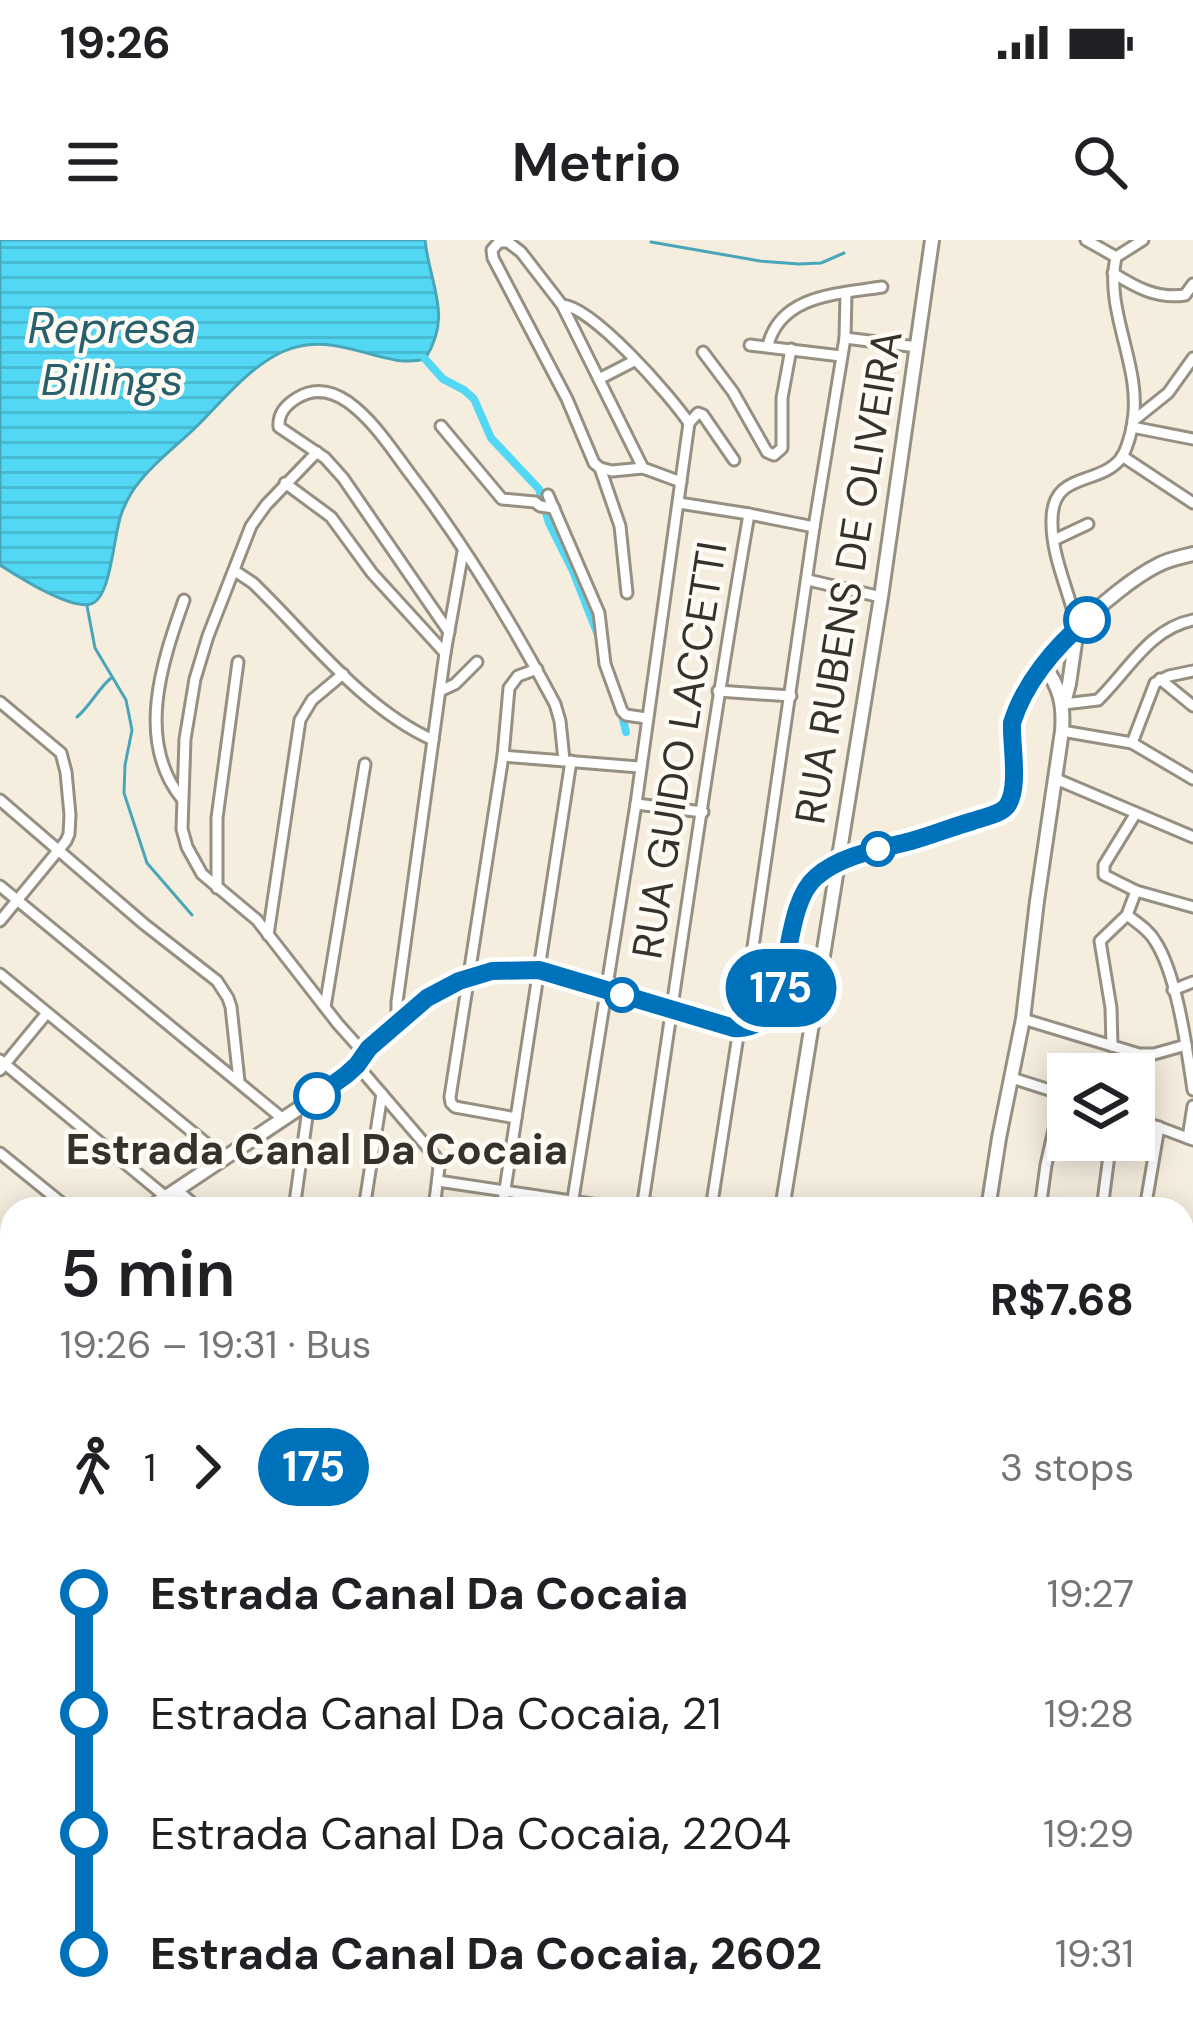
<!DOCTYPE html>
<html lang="en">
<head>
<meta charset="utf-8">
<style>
  :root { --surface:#fff; --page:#f2f2f2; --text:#202124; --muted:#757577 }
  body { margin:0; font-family:"DM Sans",sans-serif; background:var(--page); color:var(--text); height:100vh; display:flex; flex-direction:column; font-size:45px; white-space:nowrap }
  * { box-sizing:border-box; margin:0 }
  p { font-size:39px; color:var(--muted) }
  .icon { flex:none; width:66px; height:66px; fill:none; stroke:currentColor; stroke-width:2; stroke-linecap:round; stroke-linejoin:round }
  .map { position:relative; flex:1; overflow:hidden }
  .panel { position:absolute; left:0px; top:957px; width:1194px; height:840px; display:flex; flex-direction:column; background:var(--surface); border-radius:36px 36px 0 0; box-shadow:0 6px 30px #0003 }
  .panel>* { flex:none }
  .badge { padding:0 24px; border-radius:39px; font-size:42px; line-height:78px }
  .fabs { position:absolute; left:1047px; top:813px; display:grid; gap:24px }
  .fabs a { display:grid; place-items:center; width:108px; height:108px; border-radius:0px; background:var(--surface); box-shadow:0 6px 30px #0003; font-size:60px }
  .map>.badge { position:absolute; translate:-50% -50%; box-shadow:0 0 0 6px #fff }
  .legs { display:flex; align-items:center; gap:18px; height:132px; padding:0 60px; font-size:39px }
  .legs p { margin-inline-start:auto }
  .head { display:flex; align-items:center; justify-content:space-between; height:204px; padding:0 60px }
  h1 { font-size:66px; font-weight:600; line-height:90px }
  ul { padding:0 60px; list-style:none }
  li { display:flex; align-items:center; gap:42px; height:120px; font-size:45px }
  li i { display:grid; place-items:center; width:18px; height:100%; margin:0 15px; background:currentColor }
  li i::after { content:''; width:30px; height:30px; margin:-15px; border:9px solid; border-radius:50%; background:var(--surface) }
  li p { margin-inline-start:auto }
  li:first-child i { background:linear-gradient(#0000 50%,currentColor 0) }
  li:last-child i { background:linear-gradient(currentColor 50%,#0000 0) }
  .status { display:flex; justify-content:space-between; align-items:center; height:84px; padding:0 60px; background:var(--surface); direction:ltr }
  .status svg { height:33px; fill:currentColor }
  header { display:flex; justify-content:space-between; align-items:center; height:156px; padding:0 60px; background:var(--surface); font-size:54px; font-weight:600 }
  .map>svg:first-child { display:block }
  .built { fill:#eee3cd }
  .water { fill:url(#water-rules); stroke:#49a6b9; stroke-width:3 }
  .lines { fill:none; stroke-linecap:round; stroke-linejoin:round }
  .stream { stroke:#49a6b9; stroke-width:3 }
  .canal { stroke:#52d8f5; stroke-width:8 }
  .street-casing { stroke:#969082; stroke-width:15 }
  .secondary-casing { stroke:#969082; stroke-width:18 }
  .street { stroke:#fff; stroke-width:9 }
  .secondary { stroke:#fff; stroke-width:12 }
  .line-1-casing { stroke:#fff; stroke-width:27 }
  .line-1 { stroke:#0072bc; stroke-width:18 }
  .stop-1-dot { fill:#fff; stroke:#0072bc; stroke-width:6 }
  .labels { text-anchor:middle; stroke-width:9; stroke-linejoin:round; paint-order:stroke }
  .street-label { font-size:42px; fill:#35322c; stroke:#fefbf5 }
  .stop-label { font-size:42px; font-weight:bold; fill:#35322c; stroke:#fefbf5 }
  .water-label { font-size:45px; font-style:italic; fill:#29606d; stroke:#fefbf5 }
</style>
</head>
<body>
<div class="status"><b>19:26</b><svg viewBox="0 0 49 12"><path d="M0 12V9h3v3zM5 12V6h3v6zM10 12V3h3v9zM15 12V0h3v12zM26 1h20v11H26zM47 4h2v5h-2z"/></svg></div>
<header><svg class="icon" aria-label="menu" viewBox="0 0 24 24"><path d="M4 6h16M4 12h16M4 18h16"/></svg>Metrio<svg class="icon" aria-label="search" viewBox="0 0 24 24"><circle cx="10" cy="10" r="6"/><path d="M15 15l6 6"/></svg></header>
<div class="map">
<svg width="1193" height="1797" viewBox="0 0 1193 1797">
  <defs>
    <pattern id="water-rules" width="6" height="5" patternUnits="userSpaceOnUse" patternTransform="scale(3)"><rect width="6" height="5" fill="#52d8f5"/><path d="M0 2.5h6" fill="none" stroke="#48bad2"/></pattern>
  </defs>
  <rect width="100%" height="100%" fill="#f5edde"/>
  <!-- built -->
  <polygon class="built" points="1193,1477 1193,1624 1182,1619 1182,1501"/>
  <!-- water -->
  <path class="water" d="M0 0H425C430 47 453 75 425 119 383 131 335 87 282 112 246 129 221 163 193 190 176 206 155 222 140 241 133 249 126 262 122 272 113 294 112 357 91 364 70 370 19 337 0 325Z"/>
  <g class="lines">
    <!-- stream -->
    <g class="stream">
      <polyline points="651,2 760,21 799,24 821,23 844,13"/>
      <polyline points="87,366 95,408 126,460 132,490 125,525 124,553 147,623 192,675"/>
      <path d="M77 477C91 465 97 450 111 438"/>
      <polyline points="0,1203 12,1217"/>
      <polyline points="1025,1785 1032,1797"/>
    </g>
    <!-- canal -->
    <g class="canal">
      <polyline points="425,119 443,139 464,150 474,159 491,198 539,249 549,283 573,331 600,400"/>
      <polyline points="621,471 626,492"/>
    </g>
    <!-- street casing -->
    <g class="street-casing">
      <g id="street">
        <polyline points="1086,0 1116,17"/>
        <path d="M1113 33C1137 48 1157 59 1185 55L1193 44"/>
        <path d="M562 65C592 66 671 156 689 183"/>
        <polyline points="845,98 917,107"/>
        <polyline points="750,105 841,116"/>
        <path d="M768 105C781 54 839 54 882 47"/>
        <polyline points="703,112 733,152 767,212 774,215 782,208 782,158 791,109"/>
        <polyline points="599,139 634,121"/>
        <polyline points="1133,181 1168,153 1193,118"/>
        <polyline points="689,183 698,173 703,175 734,220"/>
        <polyline points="441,186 502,259 535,262 540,266 554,268"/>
        <polyline points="1132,187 1193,199"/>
        <polyline points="317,212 266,265 251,286 208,396 195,439 185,499 182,589 187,607 202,634 257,680 338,784 364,813"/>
        <polyline points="1122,216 1193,263"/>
        <polyline points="600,228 612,231 643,228 681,242"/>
        <polyline points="285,243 331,277 372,333 445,413"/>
        <polyline points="548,255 599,373 605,424 622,471 626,475 646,478"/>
        <polyline points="679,263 749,274 814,287"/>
        <polyline points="1054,300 1088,284"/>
        <path d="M235 331 253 343C308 396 363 469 433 500"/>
        <polyline points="808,340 881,357"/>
        <polyline points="627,353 620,286 600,228 594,223 567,159 493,18 492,10 499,2 508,2 521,12 562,65 643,228"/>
        <path d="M1077 388C1070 352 1051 317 1052 280 1052 230 1100 247 1122 217 1127 208 1132 191 1133 181 1142 126 1104 71 1116 17L1143 0"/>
        <path d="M449 392 343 238 325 218 279 187C278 173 286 165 297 158 315 147 332 151 348 162 373 180 391 208 408 231 464 304 512 383 555 464L560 481 564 520"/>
        <polyline points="1160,439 1193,466"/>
        <polyline points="440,451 455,444 477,422"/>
        <polyline points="718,451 791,456"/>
        <polyline points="0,462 61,513 66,532 70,575 69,594 66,601 0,681"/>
        <path d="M1064 464 1098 460C1128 431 1149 389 1193 380"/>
        <polyline points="1062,491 1132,503 1193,539"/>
        <polyline points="1132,503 1155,443 1169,436 1193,431"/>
        <polyline points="503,516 639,527"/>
        <polyline points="1056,539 1193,597"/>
        <path d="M182 559C135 501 162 422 184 360"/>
        <polyline points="0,560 144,684 217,741 228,758 231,767 239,841"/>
        <polyline points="636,564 703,572"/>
        <polyline points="1136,573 1104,625 1104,635 1136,651 1193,667"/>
        <polyline points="0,646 283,879"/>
        <polyline points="217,648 217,578 238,422"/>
        <path d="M1127 675C1137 683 1149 690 1155 701 1177 734 1187 810 1193 850"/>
        <polyline points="268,695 300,480 312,460 343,434"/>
        <polyline points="0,734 224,918"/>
        <polyline points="784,734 764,735 755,729 753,707 814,287 845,98 846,53"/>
        <polyline points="1173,750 1193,742"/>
        <polyline points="325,767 365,524"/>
        <polyline points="1023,779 1139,814 1154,814 1186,805"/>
        <polyline points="397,782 397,762 445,413 463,312"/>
        <polyline points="1112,806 1111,768 1100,701 1127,675 1136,651"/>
        <polyline points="0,820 166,957"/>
        <polyline points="357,825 435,916 439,927 434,969"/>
        <polyline points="0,830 47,773"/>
        <polyline points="1012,838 1068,856"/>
        <polyline points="516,878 455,867 451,863 450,857 503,516 509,448 518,436 537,429"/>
        <polyline points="1134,878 1193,900"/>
        <polyline points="1188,898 1193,866"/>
        <polyline points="0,913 69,969"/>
        <polyline points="438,941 625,969"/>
        <polyline points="177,950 199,969"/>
        <polyline points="573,959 636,564 689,183"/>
        <polyline points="294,969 309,862"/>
        <polyline points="364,969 382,854"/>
        <polyline points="502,969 571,521"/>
        <path d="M642 969C677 737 709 505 749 274"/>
        <polyline points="711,969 739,789"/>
        <polyline points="1040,969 1046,925 1062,854"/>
        <polyline points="1102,969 1111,900"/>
        <polyline points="1145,969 1159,887"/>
        <polyline points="0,1007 12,1017"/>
        <polyline points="1182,1014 1193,992"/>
        <polyline points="1182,1039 1193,1041"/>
        <polyline points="0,1078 12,1088"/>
        <polyline points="0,1165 12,1175"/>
        <polyline points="1182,1227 1193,1216"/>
        <polyline points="0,1268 12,1276"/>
        <polyline points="1182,1297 1193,1304"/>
        <polyline points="1182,1480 1193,1454"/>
        <polyline points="0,1493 12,1484"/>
        <polyline points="1182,1642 1193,1647"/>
        <polyline points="0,1669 12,1660"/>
        <polyline points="0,1751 12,1743"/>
        <polyline points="109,1785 115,1797"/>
        <polyline points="186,1785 191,1797"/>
        <polyline points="261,1785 268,1797"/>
        <polyline points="408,1785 414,1797"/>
        <polyline points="944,1785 951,1797"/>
        <polyline points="54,1797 71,1785"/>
        <polyline points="209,1797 224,1785"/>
        <polyline points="322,1797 340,1785"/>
        <polyline points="671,1797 673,1785"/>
        <polyline points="843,1797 845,1785"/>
        <polyline points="911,1797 913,1785"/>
      </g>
    </g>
    <!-- secondary casing -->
    <g class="secondary-casing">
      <g id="secondary">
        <polyline points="1064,463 1069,444 1077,389"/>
        <path d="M148 969 337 843 357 825 369 808 427 758 459 741 505 729 539 730 734 788C783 792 782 729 788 696 792 679 798 659 808 645 834 610 959 591 1004 569 1023 540 1005 509 1013 478 1026 429 1112 348 1158 325 1169 319 1181 317 1193 314"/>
        <polyline points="782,969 881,357 932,0"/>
        <path d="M988 969 999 898 1023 779 1037 661 1062 491C1064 464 1060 448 1044 425"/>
        <polyline points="0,1069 12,1061"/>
        <polyline points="727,1785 732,1797"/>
        <polyline points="449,1797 465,1785"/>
      </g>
    </g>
    <!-- street -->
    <use href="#street" class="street"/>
    <!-- secondary -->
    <use href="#secondary" class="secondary"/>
  </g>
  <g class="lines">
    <!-- line-1 casing -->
    <g class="line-1-casing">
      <path id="line-1" d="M317 856 346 835 357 825 369 808 427 758 459 741 492 731 539 730 734 788C800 793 775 672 816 637 841 615 880 609 911 601 932 595 952 587 973 581 983 577 1000 575 1007 566 1020 548 1011 505 1012 483 1024 444 1055 406 1087 380"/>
    </g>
    <!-- line-1 -->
    <use href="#line-1" class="line-1"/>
  </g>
  <!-- markers -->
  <g class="stop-1-dot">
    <circle cx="1087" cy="380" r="21"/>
    <circle cx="878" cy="609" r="15"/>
    <circle cx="622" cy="755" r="15"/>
    <circle cx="317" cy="856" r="21"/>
  </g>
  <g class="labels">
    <!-- street labels -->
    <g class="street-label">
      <text transform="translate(848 337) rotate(-81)" y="15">RUA RUBENS DE OLIVEIRA</text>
      <text transform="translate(679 510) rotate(-81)" y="15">RUA GUIDO LACCETTI</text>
    </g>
    <!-- stop labels -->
    <g class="stop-label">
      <text x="317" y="924">Estrada Canal Da Cocaia</text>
    </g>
    <!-- water labels -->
    <g class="water-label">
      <text x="112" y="103">Represa<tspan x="112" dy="52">Billings</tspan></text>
    </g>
  </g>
</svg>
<div class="fabs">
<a><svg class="icon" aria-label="layers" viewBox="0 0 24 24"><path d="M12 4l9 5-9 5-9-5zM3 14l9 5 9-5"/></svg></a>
</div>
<b class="badge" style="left:781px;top:748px;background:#0072bc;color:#fff">175</b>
<section class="panel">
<div class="head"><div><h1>5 min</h1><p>19:26 – 19:31 · Bus</p></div><b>R$7.68</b></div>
<div class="legs"><svg class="icon" aria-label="walk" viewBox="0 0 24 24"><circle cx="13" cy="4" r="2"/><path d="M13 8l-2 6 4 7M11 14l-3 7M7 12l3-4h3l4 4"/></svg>1<svg class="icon" aria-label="forward" viewBox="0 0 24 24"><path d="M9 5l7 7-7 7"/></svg><b class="badge" style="background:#0072bc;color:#fff">175</b><p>3 stops</p></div>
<ul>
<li><i style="color:#0072bc"></i><b>Estrada Canal Da Cocaia</b><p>19:27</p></li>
<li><i style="color:#0072bc"></i><span>Estrada Canal Da Cocaia, 21</span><p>19:28</p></li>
<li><i style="color:#0072bc"></i><span>Estrada Canal Da Cocaia, 2204</span><p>19:29</p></li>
<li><i style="color:#0072bc"></i><b>Estrada Canal Da Cocaia, 2602</b><p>19:31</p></li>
</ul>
</section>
</div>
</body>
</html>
